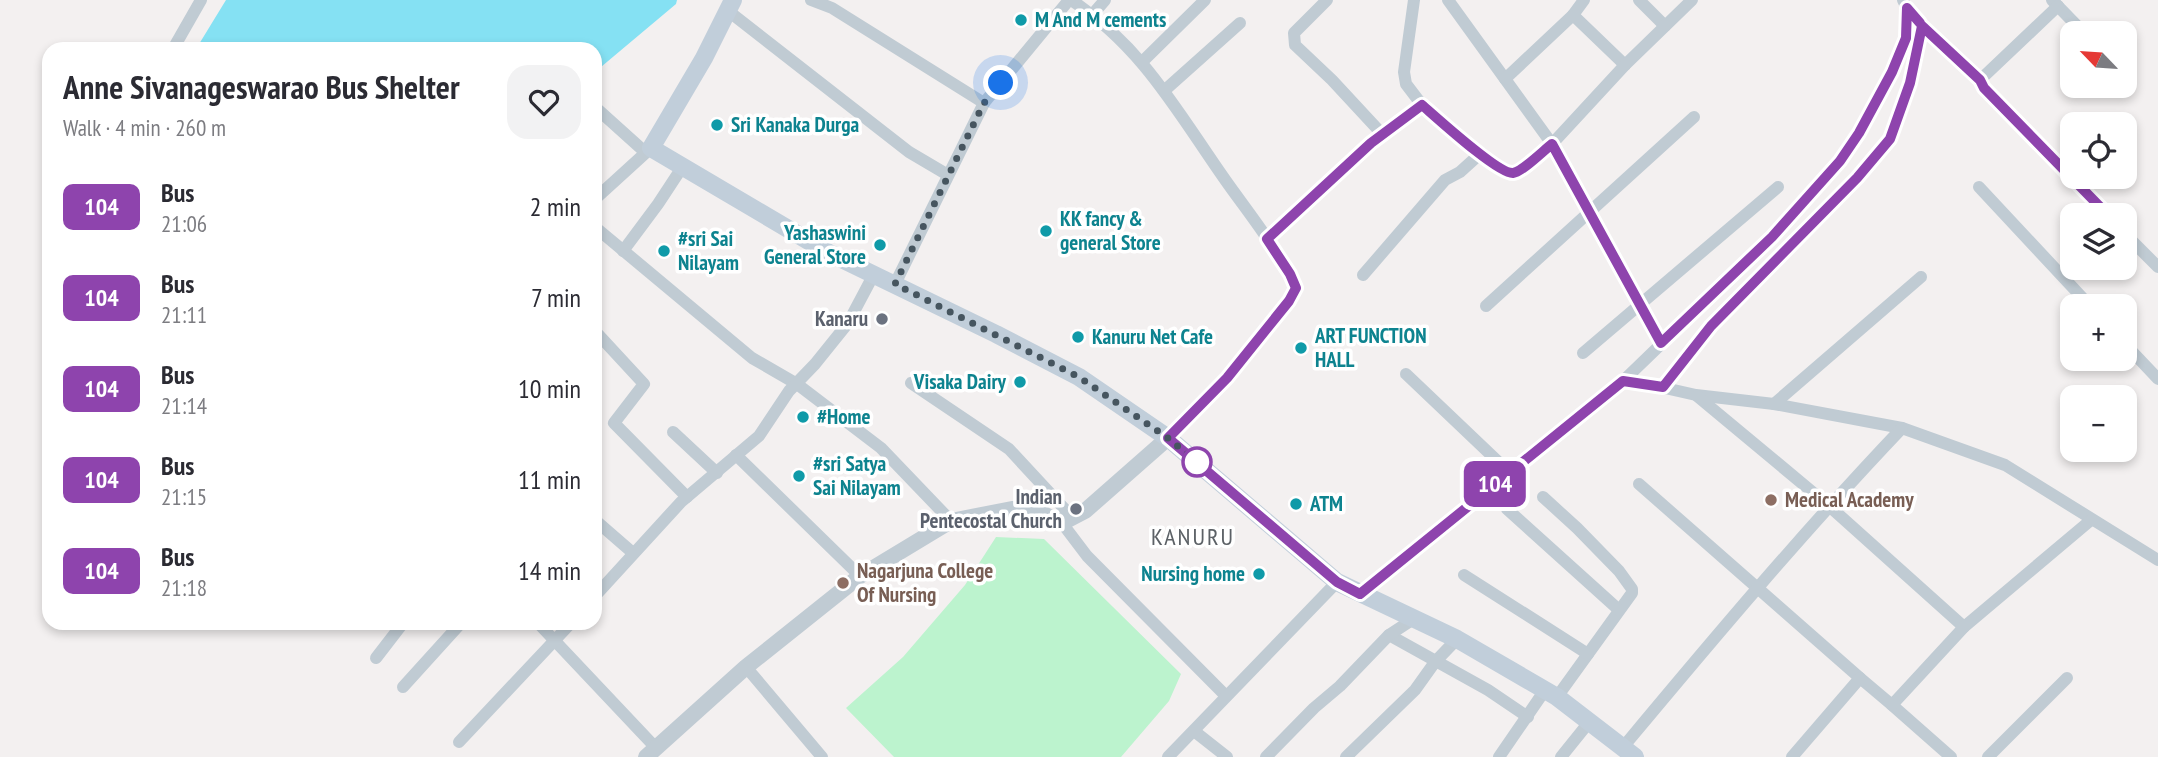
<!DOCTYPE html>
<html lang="en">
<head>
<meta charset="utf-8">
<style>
  :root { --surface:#fff; --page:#f2f2f3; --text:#2b2b33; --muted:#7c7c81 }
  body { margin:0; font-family:"PT Sans Narrow",sans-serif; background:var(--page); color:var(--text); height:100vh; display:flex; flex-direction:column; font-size:26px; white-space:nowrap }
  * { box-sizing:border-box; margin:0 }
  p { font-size:23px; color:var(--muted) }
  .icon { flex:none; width:38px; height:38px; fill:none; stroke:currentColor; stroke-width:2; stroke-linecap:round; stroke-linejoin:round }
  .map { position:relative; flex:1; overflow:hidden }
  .panel { position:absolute; left:42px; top:42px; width:560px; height:588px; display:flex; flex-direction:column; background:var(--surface); border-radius:21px; box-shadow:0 4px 10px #0003 }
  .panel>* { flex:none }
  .badge { padding:0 14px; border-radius:10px; font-size:24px; line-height:46px }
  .needle { width:46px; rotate:295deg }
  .tools { position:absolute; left:2060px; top:21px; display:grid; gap:14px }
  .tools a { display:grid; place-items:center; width:77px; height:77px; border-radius:14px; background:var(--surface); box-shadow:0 4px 10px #0003; font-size:35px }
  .you { position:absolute; width:35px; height:35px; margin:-18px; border:5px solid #fff; border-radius:50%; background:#1a73e8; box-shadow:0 0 0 10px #1a73e833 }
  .map>.badge { position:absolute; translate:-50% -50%; box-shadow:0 0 0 4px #fff }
  .round { display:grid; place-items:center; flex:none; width:74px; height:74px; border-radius:21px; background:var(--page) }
  .summary { display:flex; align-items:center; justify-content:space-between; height:119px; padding:0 21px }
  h1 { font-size:33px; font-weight:800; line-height:52px }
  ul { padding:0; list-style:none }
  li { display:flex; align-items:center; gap:21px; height:91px; padding:0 21px }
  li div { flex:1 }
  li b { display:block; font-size:26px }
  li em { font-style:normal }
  li .badge { min-width:77px; font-weight:700; text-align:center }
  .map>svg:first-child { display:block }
  .green { fill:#bcf3ce }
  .water { fill:#85e1f3 }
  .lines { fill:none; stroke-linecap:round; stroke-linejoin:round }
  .minor { stroke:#c0cbd3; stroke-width:12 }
  .tertiary { stroke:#c0cbd3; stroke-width:16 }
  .secondary { stroke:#c1ceda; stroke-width:18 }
  .line-casing { stroke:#fff; stroke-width:16 }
  .line { stroke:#8e44ad; stroke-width:10 }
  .walk { stroke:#46555f; stroke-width:7; stroke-dasharray:0 12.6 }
  .culture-dot { fill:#0f9aa8; stroke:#fff; stroke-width:2.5 }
  .worship-dot { fill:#6b7280; stroke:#fff; stroke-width:2.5 }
  .stop-dot { fill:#fff; stroke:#8e44ad; stroke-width:3.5 }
  .education-dot { fill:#8d6e63; stroke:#fff; stroke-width:2.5 }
  .labels { text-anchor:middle; stroke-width:7; stroke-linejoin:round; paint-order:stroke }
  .culture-label { font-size:21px; font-weight:bold; fill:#0d838f; stroke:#fff; text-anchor:start }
  .worship-label { font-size:21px; font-weight:bold; fill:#5b616d; stroke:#fff; text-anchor:end }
  .education-label { font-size:21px; font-weight:bold; fill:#785e54; stroke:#fff; text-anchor:start }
  .quarter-label { font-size:24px; letter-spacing:2px; fill:#5c6166; stroke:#fff }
</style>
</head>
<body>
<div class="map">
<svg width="2158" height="757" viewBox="0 0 2158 757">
  <rect width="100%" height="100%" fill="#f3f0f0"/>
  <!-- green -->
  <polygon class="green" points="996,537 1044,539 1181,674 1169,701 1121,757 894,757 846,708 903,657 965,585"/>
  <!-- water -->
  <polygon class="water" points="226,0 677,0 676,4 595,72 595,49 196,49"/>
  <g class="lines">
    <!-- minor -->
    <g class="minor">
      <polyline points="811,0 832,8 984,103"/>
      <path d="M1071 0C1143 47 1178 113 1226 181 1250 215 1279 250 1295 288L1289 301 1227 378 1168 438"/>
      <polyline points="1327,0 1294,33 1295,45 1332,80 1383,135"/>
      <polyline points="1448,0 1552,144 1661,343"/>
      <polyline points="1639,0 1665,26"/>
      <polyline points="2052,0 2084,33"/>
      <polyline points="727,10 909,152 948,175"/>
      <polyline points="1093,14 1105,0"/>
      <polyline points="1573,15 1625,65"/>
      <polyline points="173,49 201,0"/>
      <polyline points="1143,61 1205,0"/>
      <polyline points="1505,79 1573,15 1584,0"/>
      <polyline points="1980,80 2058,6"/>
      <polyline points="1165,90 1240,23"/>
      <polyline points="1422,105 1463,141 1481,153"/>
      <polyline points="595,107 645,152"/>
      <polyline points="1979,187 2090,306"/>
      <polyline points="595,199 651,148"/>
      <polyline points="595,227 752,358 797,384 881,448 951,521"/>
      <polyline points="2124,233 2158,267"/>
      <polyline points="1267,239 1371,143 1422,105 1406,84 1404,72 1414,0"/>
      <polyline points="623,251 658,204 683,166"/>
      <path d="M1363 275 1445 180 1460 172 1481 153C1492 162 1502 174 1517 172L1552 144 1625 65 1692 0"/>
      <polyline points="895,284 984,103 1069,0"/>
      <polyline points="1486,306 1694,117"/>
      <polyline points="595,331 644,384 614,423 687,497"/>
      <polyline points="2124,343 2158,379"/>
      <polyline points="1583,353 1778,187"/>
      <polyline points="1406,374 1509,472"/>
      <polyline points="1623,381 1656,386 1696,395 1774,404 1902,428 2005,465 2158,560"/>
      <polyline points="911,383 1009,449 1072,517"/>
      <polyline points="1663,387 1711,326 1857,178 1890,139 1911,83 1922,26 1980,80 1985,88 2108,215"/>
      <polyline points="1697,396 1828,505 1964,627"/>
      <polyline points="1774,404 1921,277"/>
      <polyline points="673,432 717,473"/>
      <polyline points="736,455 860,576"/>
      <polyline points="1639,484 1860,678"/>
      <polyline points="1543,497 1577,528 1619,571 1632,589 1632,593 1557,697"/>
      <polyline points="1507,509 1619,610"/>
      <polyline points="595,520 633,553"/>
      <polyline points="1062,523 1087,556 1226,696"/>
      <polyline points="1464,575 1588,654"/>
      <polyline points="1360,594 1623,381 1772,237 1840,161 1859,133 1892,72 1906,38 1907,8 1903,0"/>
      <polyline points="595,596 681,502 759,436 789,391 815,364 848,323 874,274"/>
      <polyline points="538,623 656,748"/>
      <polyline points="1389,635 1488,690 1528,717"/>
      <polyline points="376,658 403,623"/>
      <polyline points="746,667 822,757"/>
      <polyline points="403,687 461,623"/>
      <polyline points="1892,705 1951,757"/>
      <polyline points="1194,731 1227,757"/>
      <polyline points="459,742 571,623"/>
      <path d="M1624 746C1714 638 1805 530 1902 428"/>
      <polyline points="1168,757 1337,582"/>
      <polyline points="1266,757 1314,708 1340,686 1389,635 1415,618"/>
      <polyline points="1346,757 1415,690 1435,662 1457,639"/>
      <polyline points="1499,757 1545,690"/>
      <polyline points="1561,757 1590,721"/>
      <polyline points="1792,757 1860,678 1892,705 1964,627 2091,520"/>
      <polyline points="1988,757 2067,678"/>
    </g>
    <!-- tertiary -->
    <polyline class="tertiary" points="646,757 746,667 860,576 951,521 1012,509 1035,510 1062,523 1085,511 1168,438"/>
    <!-- secondary -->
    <polyline class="secondary" points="733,0 704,58 651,148 829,253 996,334 1079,377 1168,438 1337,582 1457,639 1557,697 1635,757"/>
  </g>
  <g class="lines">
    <!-- line casing -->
    <g class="line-casing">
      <path id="line" d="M1920 23 1907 8 1906 38 1892 72 1859 133 1840 161 1772 237 1661 343 1552 144C1543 151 1522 172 1513 173 1498 174 1436 117 1422 105L1371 143 1267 239 1290 274 1296 288 1289 301 1227 378 1168 438 1337 582 1360 594 1623 381 1663 387 1711 326 1857 178 1890 139 1910 83 1922 26 1980 80 1984 88 2108 215"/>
    </g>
    <!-- line -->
    <use href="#line" class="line"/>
    <!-- walk -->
    <polyline class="walk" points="1001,83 984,103 895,284 1079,377 1168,438 1197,462"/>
  </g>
  <!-- markers -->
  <g class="culture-dot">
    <circle cx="1021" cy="20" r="7"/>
    <circle cx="717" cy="125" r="7"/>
    <circle cx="1046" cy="231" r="7"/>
    <circle cx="880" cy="245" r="7"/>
    <circle cx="664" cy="251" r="7"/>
    <circle cx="1078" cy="337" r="7"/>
    <circle cx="1301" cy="348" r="7"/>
    <circle cx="1020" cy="382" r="7"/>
    <circle cx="803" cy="417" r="7"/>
    <circle cx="799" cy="476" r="7"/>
    <circle cx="1296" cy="504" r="7"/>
    <circle cx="1259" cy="574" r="7"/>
  </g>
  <g class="worship-dot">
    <circle cx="882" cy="319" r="7"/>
    <circle cx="1076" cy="509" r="7"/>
  </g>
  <circle class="stop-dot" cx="1197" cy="462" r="14"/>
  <g class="education-dot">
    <circle cx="1771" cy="500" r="7"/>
    <circle cx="843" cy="583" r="7"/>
  </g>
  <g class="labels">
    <!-- culture labels -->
    <g class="culture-label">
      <text x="1035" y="27">M And M cements</text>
      <text x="731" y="132">Sri Kanaka Durga</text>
      <text x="1060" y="226">KK fancy &amp;<tspan x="1060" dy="24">general Store</tspan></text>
      <text x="866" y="240" text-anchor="end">Yashaswini<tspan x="866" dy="24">General Store</tspan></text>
      <text x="678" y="246">#sri Sai<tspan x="678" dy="24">Nilayam</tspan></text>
      <text x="1315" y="343">ART FUNCTION<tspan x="1315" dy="24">HALL</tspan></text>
      <text x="1092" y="344">Kanuru Net Cafe</text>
      <text x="1006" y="389" text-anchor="end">Visaka Dairy</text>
      <text x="817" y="424">#Home</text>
      <text x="813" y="471">#sri Satya<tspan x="813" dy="24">Sai Nilayam</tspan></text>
      <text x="1310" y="511">ATM</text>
      <text x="1245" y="581" text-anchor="end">Nursing home</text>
    </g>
    <!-- worship labels -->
    <g class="worship-label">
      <text x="868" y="326">Kanaru</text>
      <text x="1062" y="504">Indian<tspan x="1062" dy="24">Pentecostal Church</tspan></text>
    </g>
    <!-- education labels -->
    <g class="education-label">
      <text x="1785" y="507">Medical Academy</text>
      <text x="857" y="578">Nagarjuna College<tspan x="857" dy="24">Of Nursing</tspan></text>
    </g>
    <!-- quarter labels -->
    <g class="quarter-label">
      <text x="1193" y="545">KANURU</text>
    </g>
  </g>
</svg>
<div class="tools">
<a><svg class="needle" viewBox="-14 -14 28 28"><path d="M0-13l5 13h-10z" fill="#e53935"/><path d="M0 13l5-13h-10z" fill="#7c7c81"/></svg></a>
<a><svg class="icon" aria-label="locate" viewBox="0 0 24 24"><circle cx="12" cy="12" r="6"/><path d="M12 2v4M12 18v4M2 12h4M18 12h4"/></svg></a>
<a><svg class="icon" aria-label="layers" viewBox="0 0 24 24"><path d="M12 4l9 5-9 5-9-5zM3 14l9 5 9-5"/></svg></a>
<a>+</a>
<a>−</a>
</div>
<div class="you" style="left:1001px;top:83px"></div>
<b class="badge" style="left:1495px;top:484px;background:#8e44ad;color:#fff">104</b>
<section class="panel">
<div class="summary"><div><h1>Anne Sivanageswarao Bus Shelter</h1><p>Walk · 4 min · 260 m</p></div><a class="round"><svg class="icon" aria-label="heart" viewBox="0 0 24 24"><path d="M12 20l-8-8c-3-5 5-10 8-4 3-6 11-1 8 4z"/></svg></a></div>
<ul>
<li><span class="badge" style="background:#8e44ad;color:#fff">104</span><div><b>Bus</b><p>21:06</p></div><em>2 min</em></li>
<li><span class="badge" style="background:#8e44ad;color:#fff">104</span><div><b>Bus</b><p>21:11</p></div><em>7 min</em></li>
<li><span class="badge" style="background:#8e44ad;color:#fff">104</span><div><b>Bus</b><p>21:14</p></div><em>10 min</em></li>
<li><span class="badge" style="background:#8e44ad;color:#fff">104</span><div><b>Bus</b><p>21:15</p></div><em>11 min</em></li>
<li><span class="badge" style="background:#8e44ad;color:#fff">104</span><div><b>Bus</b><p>21:18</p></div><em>14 min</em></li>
</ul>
</section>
</div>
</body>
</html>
